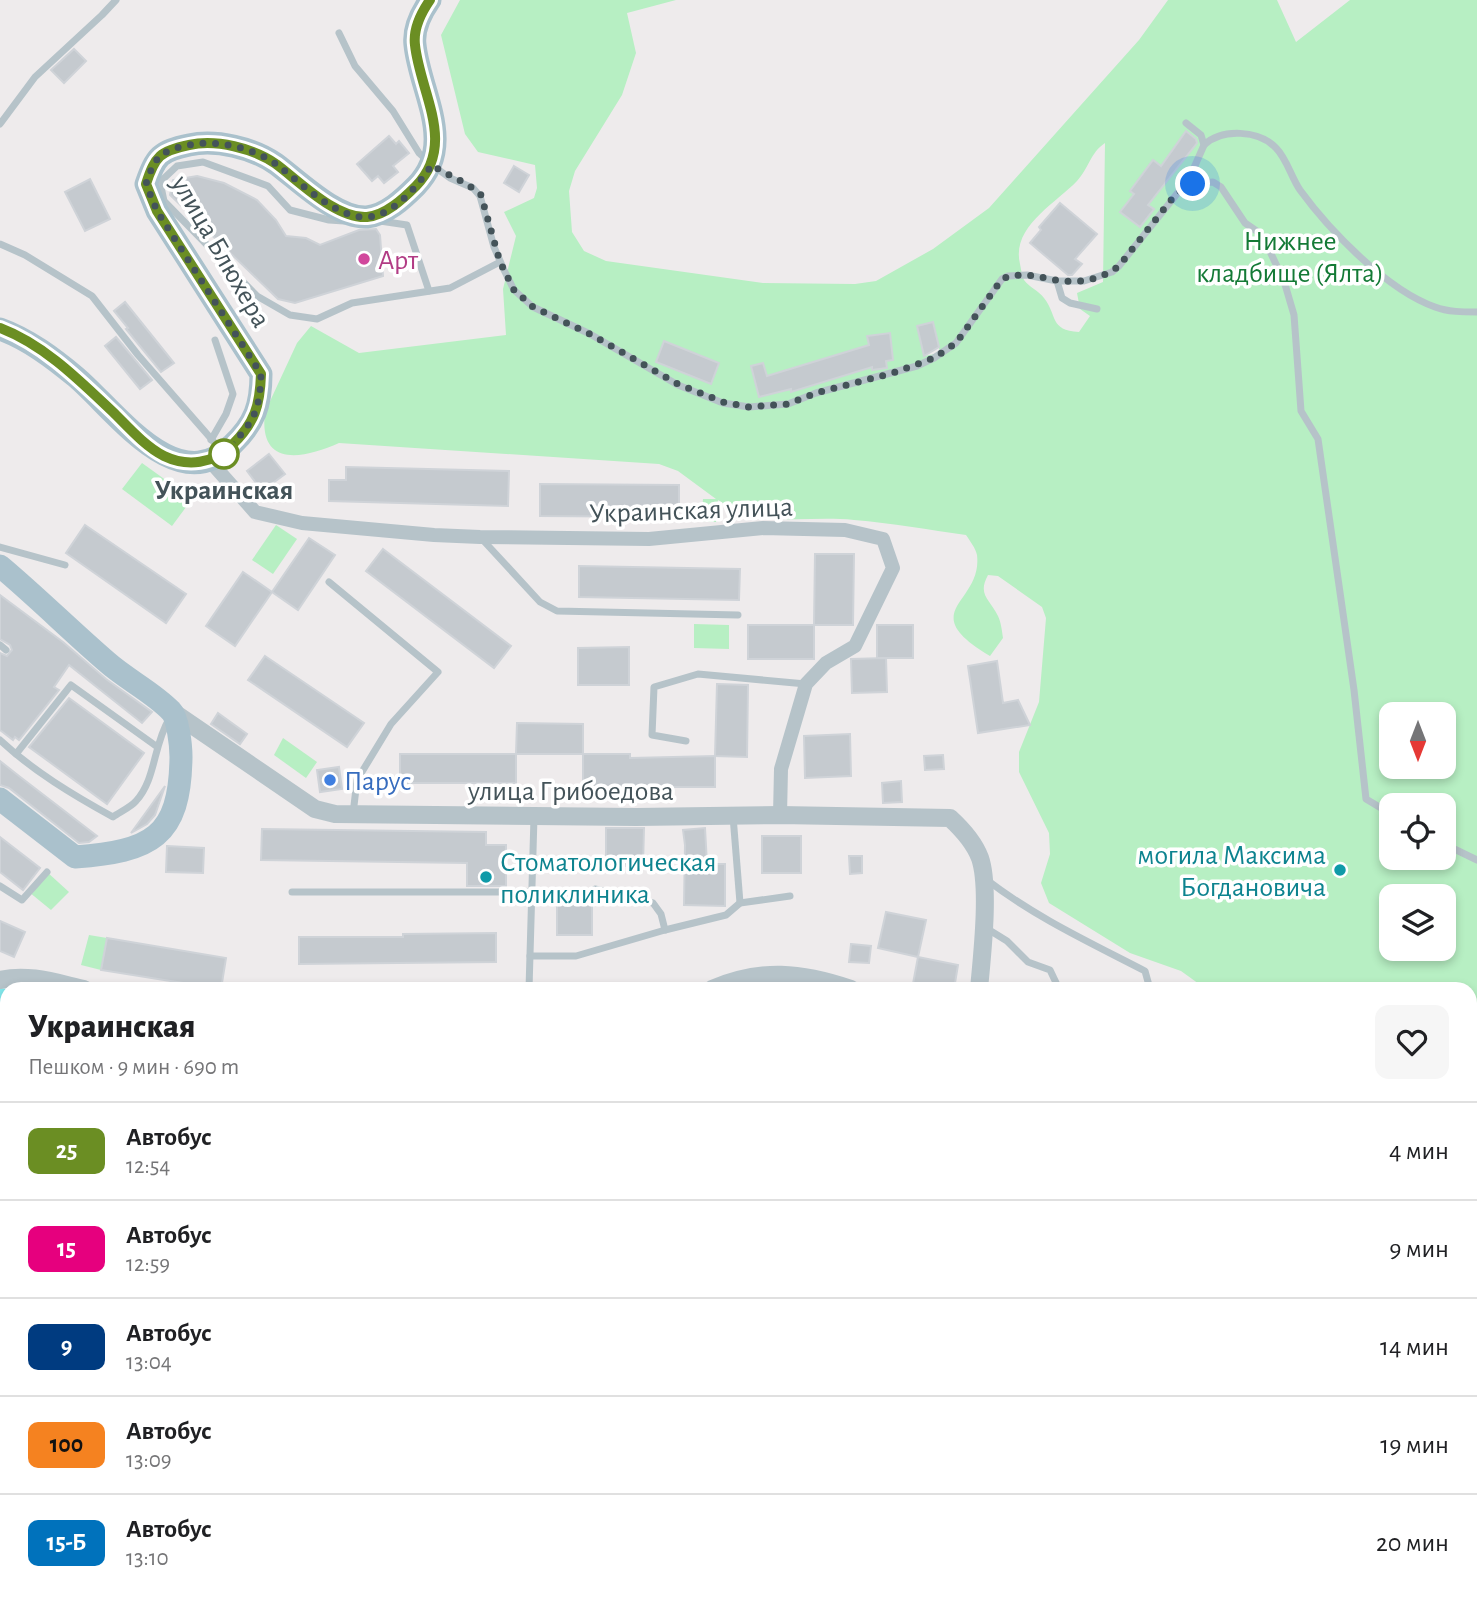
<!DOCTYPE html>
<html lang="ru">
<head>
<meta charset="utf-8">
<style>
  :root { --surface:#fff; --page:#f6f6f6; --text:#202124; --muted:#757577; --line:#e0e0e0 }
  body { margin:0; font-family:"Alegreya Sans",sans-serif; background:var(--page); color:var(--text); height:100vh; display:flex; flex-direction:column; font-size:26px; white-space:nowrap }
  * { box-sizing:border-box; margin:0 }
  p { font-size:23px; color:var(--muted) }
  .icon { flex:none; width:38px; height:38px; fill:none; stroke:currentColor; stroke-width:2; stroke-linecap:round; stroke-linejoin:round }
  .map { position:relative; flex:1; overflow:hidden }
  .drawer { position:absolute; left:0px; top:982px; width:1477px; height:625px; display:flex; flex-direction:column; background:var(--surface); border-radius:21px 21px 0 0; box-shadow:0 4px 10px #0003 }
  .drawer>* { flex:none }
  .badge { padding:0 14px; border-radius:10px; font-size:24px; line-height:46px }
  .needle { width:46px; rotate:180deg }
  .controls { position:absolute; left:1379px; top:702px; display:grid; gap:14px }
  .controls a { display:grid; place-items:center; width:77px; height:77px; border-radius:14px; background:var(--surface); box-shadow:0 4px 10px #0003; font-size:35px }
  .you { position:absolute; width:35px; height:35px; margin:-18px; border:5px solid #fff; border-radius:50%; background:#1a73e8; box-shadow:0 0 0 10px #1a73e833 }
  .map>.badge { position:absolute; translate:-50% -50%; box-shadow:0 0 0 4px #fff }
  .round { display:grid; place-items:center; flex:none; width:74px; height:74px; border-radius:14px; background:var(--page) }
  .summary { display:flex; align-items:center; justify-content:space-between; height:119px; padding:0 28px }
  h1 { font-size:33px; font-weight:800; line-height:52px }
  ul { padding:0; list-style:none }
  li { display:flex; align-items:center; gap:21px; height:98px; padding:0 28px; border-top:2px solid var(--line) }
  li div { flex:1 }
  li b { display:block; font-size:26px }
  li em { font-style:normal }
  li .badge { min-width:77px; font-weight:700; text-align:center }
  .map>svg:first-child { display:block }
  .green { fill:#b7efc3; fill-rule:evenodd }
  .lines { fill:none; stroke-linecap:round; stroke-linejoin:round }
  .stream { stroke:#83e9ed; stroke-width:4.5 }
  .river { stroke:#83e9ed; stroke-width:28 }
  .building { fill:#c5cacf; stroke:#cfd3d8; stroke-width:2 }
  .service { stroke:#b6c3c9; stroke-width:7 }
  .minor { stroke:#b6c3c9; stroke-width:14 }
  .tertiary { stroke:#b6c3c9; stroke-width:18 }
  .secondary { stroke:#b8c8d1; stroke-width:19 }
  .primary { stroke:#aac1cc; stroke-width:23 }
  .line-casing { stroke:#fff; stroke-width:16 }
  .line { stroke:#6b8e23; stroke-width:10 }
  .walk { stroke:#445359; stroke-width:7; stroke-dasharray:0 12.6 }
  .hotel-dot { fill:#d1479c; stroke:#fff; stroke-width:2.5 }
  .stop-dot { fill:#fff; stroke:#6b8e23; stroke-width:3.5 }
  .shop-dot { fill:#3f7fe0; stroke:#fff; stroke-width:2.5 }
  .culture-dot { fill:#0f9aa8; stroke:#fff; stroke-width:2.5 }
  .labels { text-anchor:middle; stroke-width:7; stroke-linejoin:round; paint-order:stroke }
  .park-label { font-size:28px; fill:#147a36; stroke:#fff }
  .street-label { font-size:28px; fill:#445359; stroke:#fff }
  .hotel-label { font-size:28px; fill:#b23c85; stroke:#fff; text-anchor:start }
  .stop-label { font-size:28px; font-weight:bold; fill:#445359; stroke:#fff }
  .shop-label { font-size:28px; fill:#366cbe; stroke:#fff; text-anchor:start }
  .culture-label { font-size:28px; fill:#0d838f; stroke:#fff; text-anchor:end }
</style>
</head>
<body>
<div class="map">
<svg width="1477" height="1606" viewBox="0 0 1477 1606">
  <rect width="100%" height="100%" fill="#eeebec"/>
  <!-- green -->
  <g class="green">
    <path d="M460 0H676L627 13 636 53 622 95 575 171 569 191 572 232 584 251 606 261 763 283 855 284 876 281 933 249 989 208 1139 40 1168 0H1277L1296 42 1350 0H1477V1289H1470V989H1206L1181 971 1130 953 1049 903 1041 883 1050 854 1049 833 1019 772V752L1039 702 1046 618 1042 607 998 576 988 575C977 595 990 599 998 616 1001 622 1002 631 1003 638L990 656C913 610 983 604 977 555 976 549 970 541 966 535 929 530 892 523 854 520 806 515 762 529 718 500L716 522 701 521 703 499H716L678 471 659 464 339 443C303 459 258 468 265 412L297 343 311 326 359 353 506 335 503 289 516 236 504 212 534 198 537 188 535 165 478 152 465 134 441 35ZM1105 143 1103 282 1077 293 1080 309 1090 316 1079 332C1049 330 1058 316 1044 298 1039 291 1029 287 1024 280 1022 276 1021 269 1020 264 1011 227 1055 204 1077 181 1089 168 1090 153 1105 143ZM933 322 940 353 924 356 917 326ZM890 333 893 360 886 361V368L872 370 868 336ZM856 349 862 370 791 391 785 370ZM763 363 771 394 759 397 752 366ZM1391 714H1444V766H1391ZM1391 805H1444V858H1391ZM1391 896H1444V948H1391Z"/>
    <polygon points="142,463 192,499 172,526 122,489"/>
    <polygon points="276,525 297,539 273,574 252,560"/>
    <polygon points="694,624 729,625 729,649 694,648"/>
    <polygon points="283,738 317,762 306,778 274,755"/>
    <polygon points="47,872 69,892 51,910 29,892"/>
    <polygon points="89,935 107,938 101,970 81,965"/>
    <polygon points="1477,1361 1477,1442 1470,1439 1470,1367"/>
    <polygon points="7,1488 7,1600 143,1600 148,1606 0,1606 0,1489"/>
  </g>
  <g class="lines">
    <!-- stream -->
    <polyline class="stream" points="1470,1169 1477,1162"/>
    <!-- river -->
    <g class="river">
      <polyline points="0,1002 7,1003"/>
      <polyline points="1470,1365 1477,1365"/>
    </g>
  </g>
  <!-- building -->
  <g class="building">
    <polygon points="74,49 86,61 64,83 51,70"/>
    <polygon points="1186,131 1196,139 1197,143 1148,205 1154,209 1140,227 1120,212 1134,194 1130,191 1153,160 1161,166"/>
    <polygon points="389,136 396,144 399,141 409,153 393,166 398,172 384,183 378,176 372,181 357,164"/>
    <polygon points="514,166 529,175 519,192 504,183"/>
    <polygon points="197,176 224,183 257,200 276,220 286,236 306,238 320,245 359,230 376,229 380,235 383,276 295,303 278,299 170,195 173,180"/>
    <polygon points="90,179 110,219 85,231 65,192"/>
    <polygon points="1060,203 1097,234 1075,259 1082,264 1072,275 1068,275 1030,243 1041,230 1039,227"/>
    <polygon points="125,302 174,363 161,372 126,329 128,328 114,311"/>
    <polygon points="933,322 939,347 924,356 917,326"/>
    <polygon points="890,333 893,360 886,361 887,368 872,370 872,367 791,392 791,389 759,397 751,366 763,363 767,376 869,345 867,336"/>
    <polygon points="116,337 152,380 140,389 105,346"/>
    <polygon points="664,341 719,363 711,384 656,362"/>
    <polygon points="269,454 285,474 262,491 247,471"/>
    <polygon points="346,467 509,471 508,506 329,501 329,480 346,480"/>
    <polygon points="540,484 679,485 679,517 540,516"/>
    <polygon points="85,525 186,594 166,623 66,553"/>
    <polygon points="309,538 335,555 298,610 272,592"/>
    <polygon points="383,549 511,646 494,668 366,571"/>
    <polygon points="815,554 854,554 853,625 814,625"/>
    <polygon points="579,566 740,569 739,600 579,597"/>
    <polygon points="243,572 272,592 235,646 206,626"/>
    <polygon points="0,595 63,642 106,679 152,712 142,723 69,665 54,687 59,690 19,740 15,737 13,740 0,730 0,653 7,656 12,650 10,645 0,639"/>
    <rect x="748" y="625" width="66" height="34"/>
    <rect x="877" y="625" width="36" height="33"/>
    <polygon points="629,647 629,685 578,685 578,648"/>
    <polygon points="265,656 364,723 347,747 248,680"/>
    <polygon points="886,658 887,692 852,693 851,659"/>
    <polygon points="997,661 1003,703 1018,700 1030,725 978,733 968,666"/>
    <polygon points="717,684 748,685 747,757 715,756"/>
    <polygon points="69,698 144,753 107,804 29,747"/>
    <polygon points="218,713 247,734 240,744 211,724"/>
    <polygon points="517,723 583,724 583,754 516,754"/>
    <polygon points="850,734 851,776 805,778 804,736"/>
    <rect x="400" y="754" width="116" height="29"/>
    <polygon points="583,754 630,754 630,758 715,756 715,787 583,787"/>
    <polygon points="943,755 944,769 925,770 924,756"/>
    <polygon points="0,761 19,776 97,836 89,842 79,843 9,788 0,785"/>
    <polygon points="339,767 342,789 320,792 317,770"/>
    <polygon points="901,781 902,802 883,803 882,783"/>
    <polygon points="165,786 155,815 147,824 131,833"/>
    <polygon points="606,828 644,828 643,866 606,866"/>
    <polygon points="705,828 707,864 725,864 725,906 684,905 685,845 683,830"/>
    <polygon points="262,829 486,832 486,845 506,845 506,886 467,886 467,863 261,860"/>
    <rect x="762" y="836" width="39" height="37"/>
    <polygon points="0,837 40,868 23,890 0,872"/>
    <polygon points="167,846 204,848 203,873 166,872"/>
    <polygon points="849,856 862,856 862,873 850,874"/>
    <rect x="557" y="894" width="35" height="41"/>
    <polygon points="886,912 926,920 918,957 878,948"/>
    <polygon points="0,921 25,932 14,957 0,951"/>
    <polygon points="496,933 496,962 299,964 299,937 403,937 403,934"/>
    <polygon points="107,938 226,958 221,989 101,970"/>
    <polygon points="851,944 871,946 869,963 849,962"/>
    <polygon points="918,957 958,965 954,989 912,989"/>
  </g>
  <g class="lines">
    <!-- service -->
    <g class="service">
      <polyline points="339,33 355,66 393,111 419,153 432,165 450,178 473,188 480,196 494,247 504,270 514,290 533,307 590,334 678,385 723,403 749,407 788,404 816,393 917,366 934,358 956,343 1002,279 1008,276 1027,275 1057,281 1084,281 1112,272 1119,266 1180,190 1193,184 1213,182 1221,187 1245,223 1258,232 1265,241 1284,281 1294,315 1301,411 1318,439 1354,690 1366,799 1391,814"/>
      <polyline points="1186,123 1201,135 1204,145"/>
      <polyline points="0,124 35,77 102,15 116,0"/>
      <path d="M1186 186 1204 145C1222 128 1259 130 1276 148 1287 159 1291 177 1300 190 1330 231 1387 290 1435 307 1448 312 1463 312 1477 312"/>
      <polyline points="344,221 329,220 290,210 268,186 203,162 177,166 160,182 164,201 257,296 290,315 317,319 352,303 450,288 500,262"/>
      <polyline points="380,221 407,225 429,291"/>
      <polyline points="0,244 25,255 92,296 138,355 221,450"/>
      <polyline points="1057,281 1062,298 1070,303 1097,309"/>
      <polyline points="211,440 226,414 233,394 215,340"/>
      <polyline points="481,538 540,602 557,611 738,615"/>
      <polyline points="0,547 65,565"/>
      <polyline points="329,582 438,672 391,724 357,780 353,814"/>
      <polyline points="0,645 6,650"/>
      <path d="M0 740C33 771 73 795 113 817 120 812 131 807 136 801 156 779 153 746 169 719"/>
      <polyline points="686,741 652,735 654,687 698,674 806,684"/>
      <polyline points="16,754 71,685 156,746"/>
      <polyline points="733,816 740,903"/>
      <polyline points="1444,844 1477,860"/>
      <path d="M987 880C1035 917 1091 943 1145 971L1150 989"/>
      <polyline points="0,886 22,900 47,872"/>
      <polyline points="595,889 653,903 661,914 665,930"/>
      <polyline points="292,892 532,892"/>
      <polyline points="986,928 1007,941 1028,962 1050,970 1059,989"/>
      <polyline points="530,956 576,956 665,930 726,915 740,903 790,896"/>
      <polyline points="529,989 534,817"/>
      <polyline points="1470,1334 1477,1329"/>
      <polyline points="1470,1457 1477,1458"/>
      <polyline points="1470,1590 1477,1587"/>
      <polyline points="1239,1600 1247,1606"/>
      <polyline points="1343,1606 1348,1606"/>
      <polyline points="1447,1606 1455,1600"/>
    </g>
    <!-- minor -->
    <g class="minor">
      <polyline points="209,460 255,512 302,523 434,535 480,537 649,539 763,528 845,530 883,539 893,568 855,646 826,663 806,684 781,769 780,815"/>
      <polyline points="0,1030 7,1032"/>
      <polyline points="0,1277 7,1275"/>
      <polyline points="496,1600 499,1606"/>
      <polyline points="777,1600 800,1606"/>
      <polyline points="262,1606 270,1600"/>
    </g>
    <!-- tertiary -->
    <g class="tertiary">
      <path d="M173 712 315 809 335 814 636 817 780 815 950 818C962 829 974 842 980 858 990 887 982 956 979 989"/>
      <path d="M0 980C28 973 57 983 84 989"/>
      <path d="M712 989C761 968 801 972 851 989"/>
    </g>
    <!-- secondary -->
    <g class="secondary">
      <polyline points="0,1419 7,1418"/>
      <polyline points="947,1600 960,1606"/>
    </g>
    <!-- primary -->
    <g class="primary">
      <path d="M0 329C28 339 53 358 76 377 116 411 177 500 232 445 255 423 261 405 261 374L157 211 146 184C156 156 160 151 189 145 216 139 253 148 276 164 299 181 337 219 367 217 386 215 403 199 416 186 457 144 420 93 415 45 413 29 421 13 430 0"/>
      <path d="M0 566C37 597 71 631 107 662 126 679 154 693 171 711 178 718 181 746 181 757 180 838 151 851 75 857L0 799"/>
    </g>
  </g>
  <g class="lines">
    <!-- line casing -->
    <g class="line-casing">
      <path id="line" d="M0 328C45 345 81 382 115 414 129 428 146 447 164 456 187 467 214 464 232 445 255 423 260 405 261 374L157 211 146 184C155 156 160 151 189 145 216 139 253 148 276 164 299 181 336 219 367 217 386 215 403 199 416 186 457 144 420 93 415 45 413 29 421 13 430 0"/>
    </g>
    <!-- line -->
    <use href="#line" class="line"/>
    <!-- walk -->
    <path class="walk" d="M224 454C250 424 260 417 261 374L157 211 146 184C155 156 160 151 189 145 216 139 253 148 276 164 299 181 336 219 367 217 395 215 417 186 432 165 448 176 468 182 481 195L500 262 514 290 533 307 590 334 678 384 723 402 749 407 788 404 816 393 893 373 934 358 956 343 1002 279C1021 271 1037 277 1056 280 1078 284 1101 280 1119 266L1175 195 1186 186 1193 184"/>
  </g>
  <!-- markers -->
  <circle class="hotel-dot" cx="364" cy="259" r="7"/>
  <circle class="stop-dot" cx="224" cy="454" r="14"/>
  <circle class="shop-dot" cx="330" cy="780" r="7"/>
  <g class="culture-dot">
    <circle cx="1340" cy="870" r="7"/>
    <circle cx="486" cy="877" r="7"/>
  </g>
  <g class="labels">
    <!-- park labels -->
    <g class="park-label">
      <text x="1290" y="250">Нижнее<tspan x="1290" dy="32">кладбище (Ялта)</tspan></text>
    </g>
    <!-- street labels -->
    <g class="street-label">
      <text transform="translate(222 251) rotate(60)" y="10">улица Блюхера</text>
      <text transform="translate(691 509) rotate(-2)" y="10">Украинская улица</text>
      <text x="571" y="800">улица Грибоедова</text>
    </g>
    <!-- hotel labels -->
    <g class="hotel-label">
      <text x="378" y="269">Арт</text>
    </g>
    <!-- stop labels -->
    <g class="stop-label">
      <text x="224" y="499">Украинская</text>
    </g>
    <!-- shop labels -->
    <g class="shop-label">
      <text x="344" y="790">Парус</text>
    </g>
    <!-- culture labels -->
    <g class="culture-label">
      <text x="1326" y="864">могила Максима<tspan x="1326" dy="32">Богдановича</tspan></text>
      <text x="500" y="871" text-anchor="start">Стоматологическая<tspan x="500" dy="32">поликлиника</tspan></text>
    </g>
  </g>
</svg>
<div class="controls">
<a><svg class="needle" viewBox="-14 -14 28 28"><path d="M0-13l5 13h-10z" fill="#e53935"/><path d="M0 13l5-13h-10z" fill="#757577"/></svg></a>
<a><svg class="icon" aria-label="locate" viewBox="0 0 24 24"><circle cx="12" cy="12" r="6"/><path d="M12 2v4M12 18v4M2 12h4M18 12h4"/></svg></a>
<a><svg class="icon" aria-label="layers" viewBox="0 0 24 24"><path d="M12 4l9 5-9 5-9-5zM3 14l9 5 9-5"/></svg></a>
</div>
<div class="you" style="left:1193px;top:184px"></div>
<section class="drawer">
<div class="summary"><div><h1>Украинская</h1><p>Пешком · 9 мин · 690 m</p></div><a class="round"><svg class="icon" aria-label="heart" viewBox="0 0 24 24"><path d="M12 20l-8-8c-3-5 5-10 8-4 3-6 11-1 8 4z"/></svg></a></div>
<ul>
<li><span class="badge" style="background:#6b8e23;color:#fff">25</span><div><b>Автобус</b><p>12:54</p></div><em>4 мин</em></li>
<li><span class="badge" style="background:#e6007e;color:#fff">15</span><div><b>Автобус</b><p>12:59</p></div><em>9 мин</em></li>
<li><span class="badge" style="background:#003b80;color:#fff">9</span><div><b>Автобус</b><p>13:04</p></div><em>14 мин</em></li>
<li><span class="badge" style="background:#f58220;color:#111">100</span><div><b>Автобус</b><p>13:09</p></div><em>19 мин</em></li>
<li><span class="badge" style="background:#0072bc;color:#fff">15-Б</span><div><b>Автобус</b><p>13:10</p></div><em>20 мин</em></li>
</ul>
</section>
</div>
</body>
</html>
